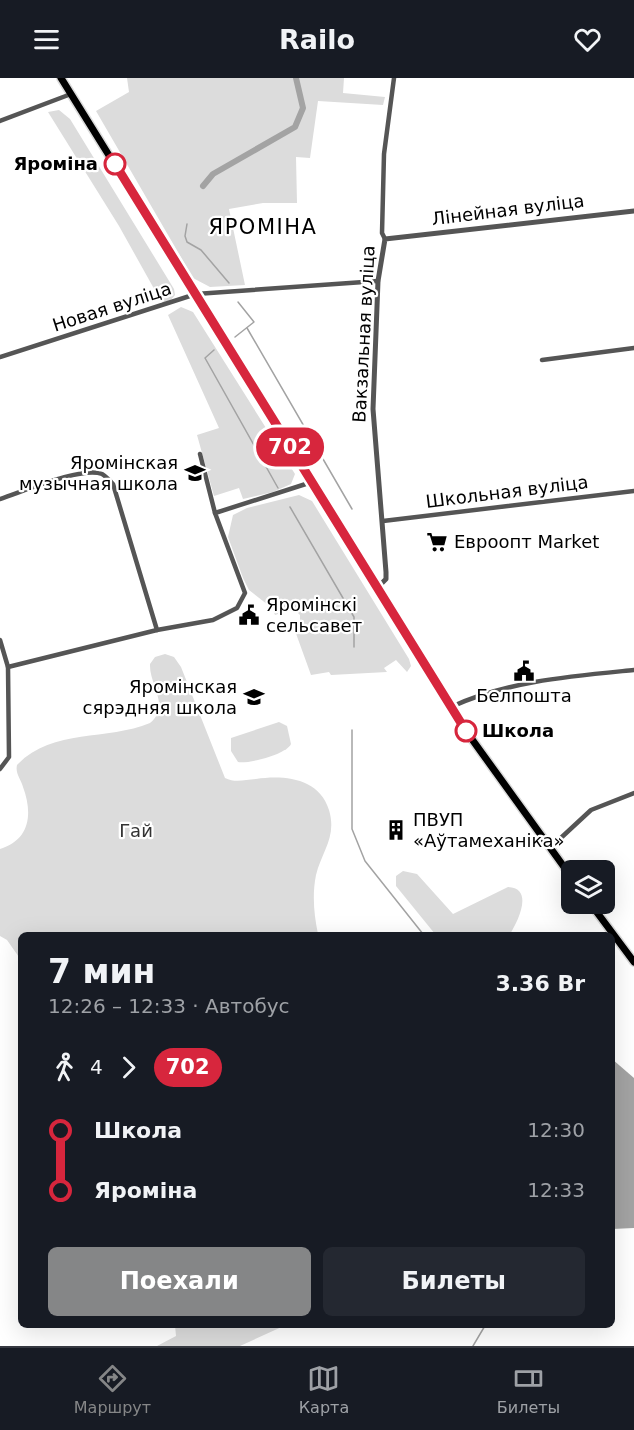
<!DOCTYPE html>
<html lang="ru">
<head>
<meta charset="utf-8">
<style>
  :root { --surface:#171b24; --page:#242831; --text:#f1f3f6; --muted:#9ea1a6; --line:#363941; --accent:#858687 }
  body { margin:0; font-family:"DejaVu Sans",sans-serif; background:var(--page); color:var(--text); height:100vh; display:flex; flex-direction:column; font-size:22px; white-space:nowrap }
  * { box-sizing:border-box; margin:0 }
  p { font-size:20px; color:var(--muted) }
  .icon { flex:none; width:33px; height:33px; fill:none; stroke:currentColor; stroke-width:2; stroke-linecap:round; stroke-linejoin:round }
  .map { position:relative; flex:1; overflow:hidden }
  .sheet { position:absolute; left:18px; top:854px; width:597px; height:396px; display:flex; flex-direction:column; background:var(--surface); border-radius:9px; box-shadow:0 6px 24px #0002 }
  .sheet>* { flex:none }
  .badge { padding:0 12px; border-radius:20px; font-size:21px; line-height:39px }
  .tools { position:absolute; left:561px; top:782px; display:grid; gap:12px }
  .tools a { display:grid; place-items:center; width:54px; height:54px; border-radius:9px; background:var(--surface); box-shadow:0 6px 24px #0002; font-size:30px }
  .map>.badge { position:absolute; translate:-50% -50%; box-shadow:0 0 0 3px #fff }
  .legs { display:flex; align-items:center; gap:9px; height:66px; padding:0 30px; font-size:20px }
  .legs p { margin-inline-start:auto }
  .overview { display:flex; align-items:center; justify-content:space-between; height:102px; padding:0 30px }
  h1 { font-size:33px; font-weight:700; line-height:45px }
  .primary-button { display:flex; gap:12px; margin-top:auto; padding:12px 30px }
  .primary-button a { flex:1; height:69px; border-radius:9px; background:var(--accent); color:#fff; font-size:24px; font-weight:700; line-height:69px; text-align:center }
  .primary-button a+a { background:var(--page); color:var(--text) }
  ul { padding:0 30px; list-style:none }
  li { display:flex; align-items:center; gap:21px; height:60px; font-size:22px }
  li i { display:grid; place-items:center; width:9px; height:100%; margin:0 8px; background:currentColor }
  li i::after { content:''; width:15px; height:15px; margin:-8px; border:4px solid; border-radius:50%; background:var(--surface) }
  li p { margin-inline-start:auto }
  li:first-child i { background:linear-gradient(#0000 50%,currentColor 0) }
  li:last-child i { background:linear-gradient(currentColor 50%,#0000 0) }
  header { display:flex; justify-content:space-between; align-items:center; height:78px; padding:0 30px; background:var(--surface); font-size:27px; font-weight:700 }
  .dock { display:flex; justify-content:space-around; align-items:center; height:84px; border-top:2px solid var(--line); background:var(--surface); font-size:16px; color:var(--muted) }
  .dock a { display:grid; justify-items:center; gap:3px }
  .dock .current { color:var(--accent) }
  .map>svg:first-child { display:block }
  .green { fill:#dcdcdc }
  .water { fill:#a3a3a3 }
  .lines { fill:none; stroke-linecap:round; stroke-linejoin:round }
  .stream { stroke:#a3a3a3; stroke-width:1.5 }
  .canal { stroke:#a3a3a3; stroke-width:6 }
  .primary-casing { stroke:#dbdbdb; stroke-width:10 }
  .minor { stroke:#555; stroke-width:4.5 }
  .tertiary { stroke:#555; stroke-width:5 }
  .primary { stroke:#000; stroke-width:7 }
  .line-1-casing { stroke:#fff; stroke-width:14 }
  .line-1 { stroke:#d7263d; stroke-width:9 }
  .stop-1-dot { fill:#fff; stroke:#d7263d; stroke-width:3 }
  .labels { text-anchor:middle; stroke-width:4.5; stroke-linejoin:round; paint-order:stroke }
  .stop-label { font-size:18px; font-weight:bold; fill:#000; stroke:#fff; text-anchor:end }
  .street-label { font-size:18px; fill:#000; stroke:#fff }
  .poi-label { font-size:18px; fill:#000; stroke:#fff; text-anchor:start }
  .park-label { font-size:18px; fill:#333; stroke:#fff }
  .quarter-label { font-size:21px; letter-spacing:1.5px; fill:#000; stroke:#fff }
</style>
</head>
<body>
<header><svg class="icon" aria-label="menu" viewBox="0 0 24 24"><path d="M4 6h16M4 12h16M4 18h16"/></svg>Railo<svg class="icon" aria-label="heart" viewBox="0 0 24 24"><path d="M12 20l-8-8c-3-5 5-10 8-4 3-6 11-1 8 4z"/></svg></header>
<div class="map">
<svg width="634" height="1268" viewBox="0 0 634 1268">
  <rect width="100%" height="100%" fill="#fff"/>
  <!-- green -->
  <g class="green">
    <polygon points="127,0 344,0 343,15 385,19 383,27 318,23 310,80 296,79 297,125 263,125 229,131 245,207 210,209 193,200 96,33 129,14"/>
    <polygon points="59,32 70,41 174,211 175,217 171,222 162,225 119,148 48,34"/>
    <polygon points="181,229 193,234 295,396 291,406 273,414 243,421 239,410 214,418 197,357 219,350 168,237"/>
    <polygon points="299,417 312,423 409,581 411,588 407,594 396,582 384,590 387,594 331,597 329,594 311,597 294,550 300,544 300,537 294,531 275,537 272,530 249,512 243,500 228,459 233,437 247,430"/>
    <path d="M165 576 174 579 181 589 225 700C235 705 244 702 256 701 284 697 319 700 329 732 337 759 322 773 316 797 312 817 314 837 318 856H21V882L7 862 0 858V771C30 762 33 736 23 709 21 701 15 696 17 687 52 650 107 663 150 645 171 628 149 607 150 586L155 579Z"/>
    <path d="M279 644 287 648 291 666C287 676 249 686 238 684L231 673V660Z"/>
    <path d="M403 793 417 796 453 836 508 809C535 810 517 845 510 856H435L396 808V798Z"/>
    <polygon points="175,1247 286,1247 240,1268 157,1268 176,1258"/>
  </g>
  <!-- water -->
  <polygon class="water" points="612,981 634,1000 634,1150 612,1151"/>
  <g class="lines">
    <!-- stream -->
    <g class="stream">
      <polyline points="187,146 185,158 187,164 201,172 229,205"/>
      <polyline points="247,250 352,431"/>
      <polyline points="235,259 254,244 238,224"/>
      <polyline points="214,272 205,280 278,410"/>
      <polyline points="290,429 354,539 354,569"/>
      <polyline points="352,652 352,751 365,783 423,856"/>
      <polyline points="473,1268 486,1246"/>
    </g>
    <!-- canal -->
    <polyline class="canal" points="203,108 213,96 295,49 303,30 296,0"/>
    <!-- primary casing -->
    <g class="primary-casing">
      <g id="primary">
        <polyline points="61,0 466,653 572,800"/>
        <polyline points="590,825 634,884"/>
      </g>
    </g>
    <!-- minor -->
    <g class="minor">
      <polyline points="0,43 71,16"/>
      <polyline points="385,161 382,155 384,76 394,0"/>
      <polyline points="0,279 196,216 378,203"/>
      <polyline points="542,282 634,270"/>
      <polyline points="200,376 215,435"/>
      <path d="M0 421C22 414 82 388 102 396 106 398 110 403 113 406L157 552"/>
      <polyline points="383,443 634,413"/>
      <polyline points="0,562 8,589 9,679 0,691"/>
      <polyline points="8,589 157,552 213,542 237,530 245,515 215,435 312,404"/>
      <path d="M451 629C507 603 573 598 634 592"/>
      <polyline points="550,770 591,732 634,715"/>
    </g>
    <!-- tertiary -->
    <polyline class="tertiary" points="377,510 386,501 386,494 373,331 378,203 385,161 634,133"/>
    <!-- primary -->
    <use href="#primary" class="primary"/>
  </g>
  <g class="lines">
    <!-- line-1 casing -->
    <g class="line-1-casing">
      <polyline id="line-1" points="115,86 466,653"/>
    </g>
    <!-- line-1 -->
    <use href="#line-1" class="line-1"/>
  </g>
  <!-- icons -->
  <defs>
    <g id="school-bare" transform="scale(1.62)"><path d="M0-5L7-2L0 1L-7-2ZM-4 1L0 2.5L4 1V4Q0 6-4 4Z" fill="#000" stroke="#fff" stroke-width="2.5" paint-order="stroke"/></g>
    <g id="supermarket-bare" transform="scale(1.62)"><path d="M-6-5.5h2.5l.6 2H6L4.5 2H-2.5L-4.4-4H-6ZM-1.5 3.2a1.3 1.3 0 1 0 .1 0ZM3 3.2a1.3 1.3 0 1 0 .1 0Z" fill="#000" stroke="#fff" stroke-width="2.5" paint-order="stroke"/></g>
    <g id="civic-bare" transform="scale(1.62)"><path d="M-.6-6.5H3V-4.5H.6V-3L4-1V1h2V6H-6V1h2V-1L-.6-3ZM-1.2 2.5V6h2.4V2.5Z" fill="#000" stroke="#fff" stroke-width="2.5" paint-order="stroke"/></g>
    <g id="building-bare" transform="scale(1.62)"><path d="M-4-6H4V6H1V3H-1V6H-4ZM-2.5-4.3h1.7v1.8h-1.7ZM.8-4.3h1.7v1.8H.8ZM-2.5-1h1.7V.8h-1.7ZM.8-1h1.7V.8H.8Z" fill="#000" stroke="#fff" stroke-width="2.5" paint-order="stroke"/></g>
  </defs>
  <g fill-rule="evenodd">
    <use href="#school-bare" x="195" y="395"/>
    <use href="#supermarket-bare" x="437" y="464"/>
    <use href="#civic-bare" x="249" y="537"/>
    <use href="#civic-bare" x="524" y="593"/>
    <use href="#school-bare" x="254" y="619"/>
    <use href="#building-bare" x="396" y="752"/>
  </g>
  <!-- markers -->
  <g class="stop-1-dot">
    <circle cx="115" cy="86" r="10"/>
    <circle cx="466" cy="653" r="10"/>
  </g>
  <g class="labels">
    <!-- stop labels -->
    <g class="stop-label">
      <text x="98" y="92">Яроміна</text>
      <text x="482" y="659" text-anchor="start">Школа</text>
    </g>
    <!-- street labels -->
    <g class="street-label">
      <text transform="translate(508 132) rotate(-7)" y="6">Лінейная вуліца</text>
      <text transform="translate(112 229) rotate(-18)" y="6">Новая вуліца</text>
      <text transform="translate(364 256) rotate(-87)" y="6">Вакзальная вуліца</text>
      <text transform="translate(507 414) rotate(-7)" y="6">Школьная вуліца</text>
    </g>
    <!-- poi labels -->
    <g class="poi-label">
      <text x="178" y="391" text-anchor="end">Яромінская<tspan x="178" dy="21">музычная школа</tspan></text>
      <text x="454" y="470">Евроопт Market</text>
      <text x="266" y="533">Яромінскі<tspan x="266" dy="21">сельсавет</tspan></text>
      <text x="237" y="615" text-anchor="end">Яромінская<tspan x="237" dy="21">сярэдняя школа</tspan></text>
      <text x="524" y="624" text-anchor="middle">Белпошта</text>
      <text x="413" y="748">ПВУП<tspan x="413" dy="21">«Аўтамеханіка»</tspan></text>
    </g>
    <!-- park labels -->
    <g class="park-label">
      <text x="136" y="759">Гай</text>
    </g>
    <!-- quarter labels -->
    <g class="quarter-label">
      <text x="263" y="156">ЯРОМІНА</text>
    </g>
  </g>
</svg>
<div class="tools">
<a><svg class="icon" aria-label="layers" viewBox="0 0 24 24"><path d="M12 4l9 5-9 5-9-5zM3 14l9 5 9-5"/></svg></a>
</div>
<b class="badge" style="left:290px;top:369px;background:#d7263d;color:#fff">702</b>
<section class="sheet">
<div class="overview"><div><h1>7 мин</h1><p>12:26 – 12:33 · Автобус</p></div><b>3.36 Br</b></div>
<div class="legs"><svg class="icon" aria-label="walk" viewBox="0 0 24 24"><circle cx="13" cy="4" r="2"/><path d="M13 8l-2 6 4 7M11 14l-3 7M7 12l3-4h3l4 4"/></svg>4<svg class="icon" aria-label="forward" viewBox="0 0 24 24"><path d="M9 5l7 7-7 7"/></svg><b class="badge" style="background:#d7263d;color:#fff">702</b></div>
<ul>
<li><i style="color:#d7263d"></i><b>Школа</b><p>12:30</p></li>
<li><i style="color:#d7263d"></i><b>Яроміна</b><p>12:33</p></li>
</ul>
<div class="primary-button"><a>Поехали</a><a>Билеты</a></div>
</section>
</div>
<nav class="dock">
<a class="current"><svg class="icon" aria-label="directions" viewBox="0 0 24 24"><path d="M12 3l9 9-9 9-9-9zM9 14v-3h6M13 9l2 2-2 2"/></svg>Маршрут</a>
<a><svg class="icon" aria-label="map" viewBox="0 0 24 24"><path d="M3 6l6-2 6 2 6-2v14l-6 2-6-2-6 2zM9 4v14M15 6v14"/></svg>Карта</a>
<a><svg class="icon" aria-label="tickets" viewBox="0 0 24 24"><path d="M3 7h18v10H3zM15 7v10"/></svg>Билеты</a>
</nav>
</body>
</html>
